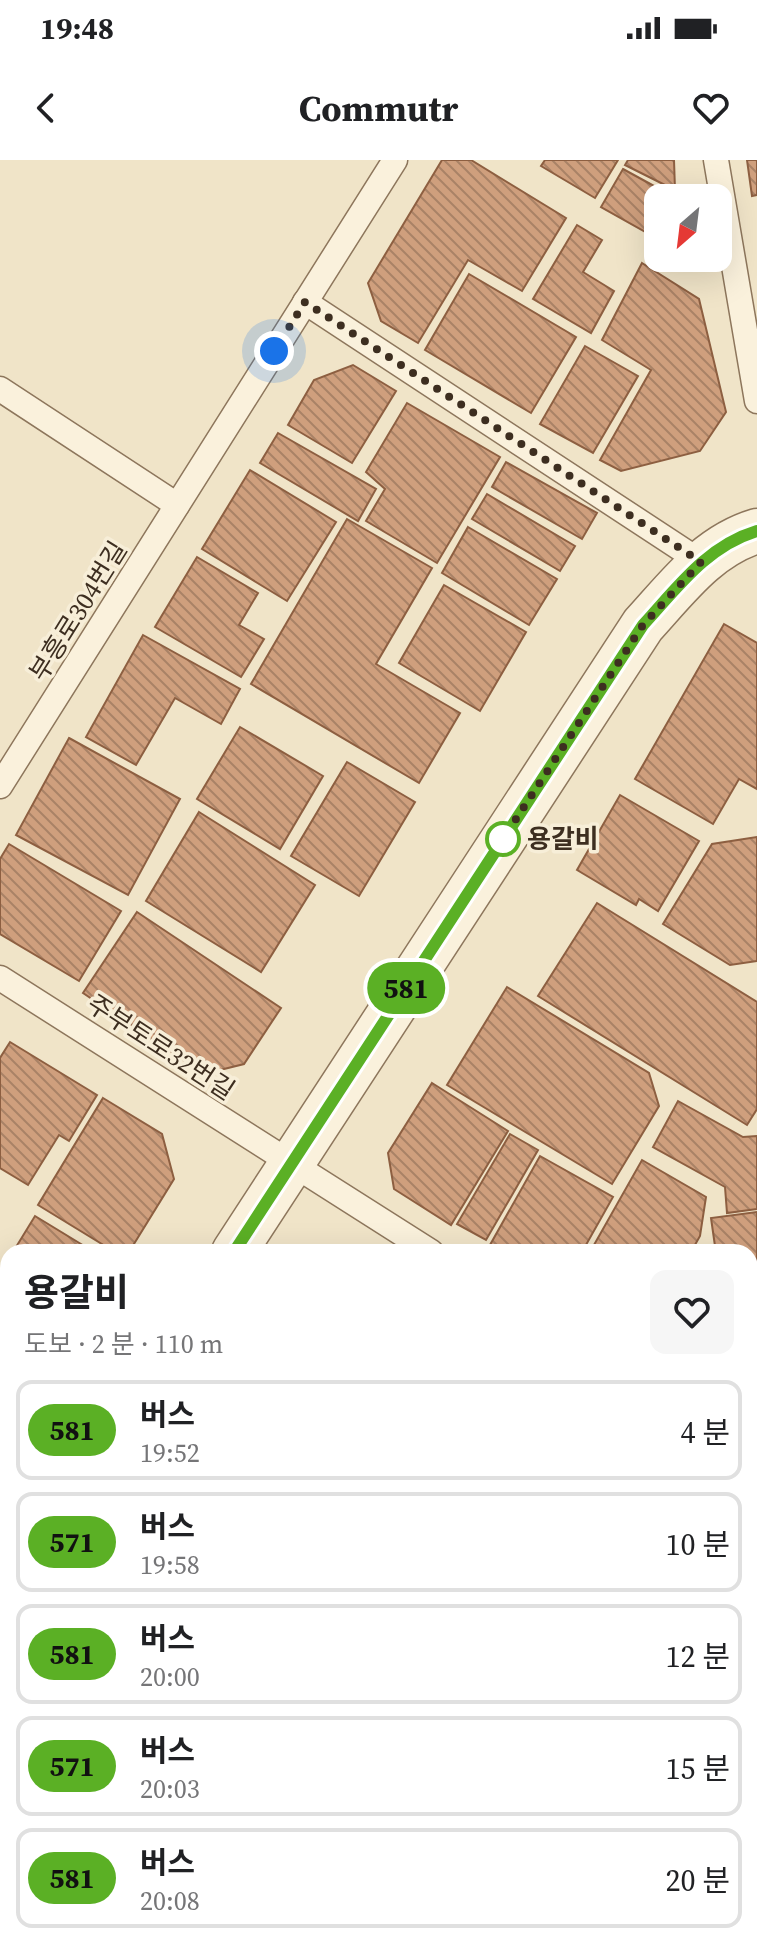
<!DOCTYPE html>
<html lang="ko">
<head>
<meta charset="utf-8">
<style>
  :root { --surface:#fff; --page:#f6f6f6; --text:#202124; --muted:#757577; --line:#e0e0e0 }
  body { margin:0; font-family:"Source Serif 4","Noto Sans KR",serif; background:var(--page); color:var(--text); height:100vh; display:flex; flex-direction:column; font-size:30px; white-space:nowrap }
  * { box-sizing:border-box; margin:0 }
  p { font-size:26px; color:var(--muted) }
  .icon { flex:none; width:44px; height:44px; fill:none; stroke:currentColor; stroke-width:2; stroke-linecap:round; stroke-linejoin:round }
  .map { position:relative; flex:1; overflow:hidden }
  .drawer { position:absolute; left:0px; top:1084px; width:758px; height:714px; display:flex; flex-direction:column; background:var(--surface); border-radius:24px 24px 0 0; box-shadow:0 8px 32px #0002 }
  .drawer>* { flex:none }
  .badge { padding:0 16px; border-radius:26px; font-size:28px; line-height:52px }
  .needle { width:52px; rotate:208deg }
  .tools { position:absolute; left:644px; top:24px; display:grid; gap:16px }
  .tools a { display:grid; place-items:center; width:88px; height:88px; border-radius:16px; background:var(--surface); box-shadow:0 8px 32px #0002; font-size:40px }
  .you { position:absolute; width:40px; height:40px; margin:-20px; border:6px solid #fff; border-radius:50%; background:#1a73e8; box-shadow:0 0 0 12px #1a73e833 }
  .map>.badge { position:absolute; translate:-50% -50%; box-shadow:0 0 0 4px #fff }
  .round { display:grid; place-items:center; flex:none; width:84px; height:84px; border-radius:16px; background:var(--page) }
  .summary { display:flex; align-items:center; justify-content:space-between; height:136px; padding:0 24px }
  h1 { font-size:38px; font-weight:700; line-height:60px }
  ul { padding:0; list-style:none }
  li { display:flex; align-items:center; gap:24px; height:100px; margin:0 16px 12px; padding:0 8px; border:4px solid var(--line); border-radius:16px }
  li div { flex:1 }
  li b { display:block; font-size:30px }
  li em { font-style:normal }
  li .badge { min-width:88px; font-weight:700; text-align:center }
  .status { display:flex; justify-content:space-between; align-items:center; height:56px; padding:0 40px; background:var(--surface); direction:ltr }
  .status svg { height:22px; fill:currentColor }
  header { display:flex; justify-content:space-between; align-items:center; height:104px; padding:0 24px; background:var(--surface); font-size:36px; font-weight:700 }
  .map>svg:first-child { display:block }
  .building { fill:url(#building-back-hatch); stroke:#8d5f41; stroke-width:2 }
  .lines { fill:none; stroke-linecap:round; stroke-linejoin:round }
  .service-casing { stroke:#8d765c; stroke-width:27 }
  .tertiary-casing { stroke:#8d765c; stroke-width:47 }
  .secondary-casing { stroke:#6f573f; stroke-width:47 }
  .service { stroke:#faf1dc; stroke-width:24 }
  .tertiary { stroke:#faf1dc; stroke-width:44 }
  .secondary { stroke:#faf1dc; stroke-width:44 }
  .line-casing { stroke:#fff; stroke-width:18 }
  .line { stroke:#5bb025; stroke-width:12 }
  .walk { stroke:#3d2e20; stroke-width:8; stroke-dasharray:0 14.4 }
  .stop-dot { fill:#fff; stroke:#5bb025; stroke-width:4 }
  .labels { text-anchor:middle; stroke-width:7; stroke-linejoin:round; paint-order:stroke }
  .street-label { font-size:26px; fill:#3d2e20; stroke:#f7eed8 }
  .stop-label { font-size:26px; font-weight:bold; fill:#3d2e20; stroke:#f7eed8; text-anchor:start }
</style>
</head>
<body>
<div class="status"><b>19:48</b><svg viewBox="0 0 49 12"><path d="M0 12V9h3v3zM5 12V6h3v6zM10 12V3h3v9zM15 12V0h3v12zM26 1h20v11H26zM47 4h2v5h-2z"/></svg></div>
<header><svg class="icon" aria-label="back" viewBox="0 0 24 24"><path d="M15 5l-7 7 7 7"/></svg>Commutr<svg class="icon" aria-label="heart" viewBox="0 0 24 24"><path d="M12 20l-8-8c-3-5 5-10 8-4 3-6 11-1 8 4z"/></svg></header>
<div class="map">
<svg width="757" height="1797" viewBox="0 0 757 1797">
  <defs>
    <pattern id="building-back-hatch" width="6" height="6" patternUnits="userSpaceOnUse" patternTransform="scale(2)"><rect width="6" height="6" fill="#cf9f7d"/><path d="M-1 5l2 2M0 0l6 6M5-1l2 2" fill="none" stroke="#a98266"/></pattern>
  </defs>
  <rect width="100%" height="100%" fill="#f0e4c8"/>
  <!-- building -->
  <g class="building">
    <polygon points="442,0 471,0 566,58 522,131 468,100 418,183 381,161 368,123"/>
    <polygon points="545,0 618,0 595,38 541,6"/>
    <polygon points="628,0 674,0 675,30 625,5"/>
    <polygon points="747,0 757,0 757,35 752,36"/>
    <polygon points="623,9 676,38 658,38 658,79 601,47"/>
    <polygon points="577,65 602,80 583,112 614,131 591,173 533,139"/>
    <polygon points="642,103 699,139 726,252 700,291 621,311 600,300 651,210 602,180"/>
    <polygon points="469,114 576,177 531,253 425,190"/>
    <polygon points="585,186 638,216 593,293 540,264"/>
    <polygon points="353,205 396,231 352,303 288,265 314,220"/>
    <polygon points="407,243 500,297 437,403 366,361 385,329 366,312"/>
    <polygon points="278,273 376,329 358,361 260,303"/>
    <polygon points="506,302 597,353 582,379 492,327"/>
    <polygon points="250,310 336,362 287,441 202,389"/>
    <polygon points="487,334 575,386 560,411 472,359"/>
    <polygon points="347,359 432,408 376,504 460,553 419,623 251,524"/>
    <polygon points="468,367 557,419 529,465 442,413"/>
    <polygon points="197,397 258,433 239,465 264,479 241,517 155,467"/>
    <polygon points="444,425 526,472 480,551 399,503"/>
    <polygon points="724,464 757,483 757,629 739,619 713,664 635,619"/>
    <polygon points="143,475 240,529 221,564 175,538 136,605 86,577"/>
    <polygon points="240,567 323,616 280,689 197,639"/>
    <polygon points="69,578 180,639 128,735 16,675"/>
    <polygon points="347,602 415,642 359,736 291,696"/>
    <polygon points="620,635 699,681 658,751 639,739 636,745 577,710"/>
    <polygon points="199,652 315,725 261,812 146,741"/>
    <polygon points="757,677 757,801 730,805 663,764 712,684"/>
    <polygon points="9,684 121,751 79,821 0,774 0,699"/>
    <polygon points="597,743 757,842 757,949 747,965 538,836"/>
    <polygon points="137,752 281,848 244,904 204,914 83,833"/>
    <polygon points="507,827 649,913 659,946 612,1024 447,925"/>
    <polygon points="10,882 97,935 69,981 59,975 28,1025 0,1008 0,898"/>
    <polygon points="432,923 508,971 451,1065 394,1029 388,993"/>
    <polygon points="103,938 162,974 174,1019 129,1092 115,1092 38,1045"/>
    <polygon points="678,941 743,977 757,976 757,1049 727,1053 725,1027 653,987"/>
    <polygon points="510,974 538,990 486,1080 457,1064"/>
    <polygon points="540,996 613,1037 582,1092 502,1092 490,1085"/>
    <polygon points="642,1000 706,1037 700,1076 691,1092 590,1092"/>
    <polygon points="757,1052 757,1179 750,1180 750,1092 703,1092 702,1088 715,1086 711,1058"/>
    <polygon points="35,1056 94,1092 13,1092"/>
    <polygon points="8,1100 8,1235 0,1237 0,1112"/>
    <polygon points="757,1254 757,1398 752,1361 750,1361 750,1255"/>
    <polygon points="750,1497 757,1502 757,1743 750,1754"/>
  </g>
  <g class="lines">
    <!-- service casing -->
    <g class="service-casing">
      <g id="service">
        <polyline points="716,0 757,241"/>
        <polyline points="305,142 701,402"/>
        <polyline points="0,229 177,345"/>
        <polyline points="0,626 395,0"/>
        <polyline points="0,818 431,1092"/>
        <polyline points="750,1224 757,1223"/>
        <polyline points="303,1797 308,1790"/>
      </g>
    </g>
    <!-- tertiary casing -->
    <g class="tertiary-casing">
      <path id="tertiary" d="M234 1092 643 465C677 428 707 386 757 371"/>
    </g>
    <!-- secondary casing -->
    <g class="secondary-casing">
      <g id="secondary">
        <polyline points="0,1408 8,1413"/>
        <polyline points="0,1456 8,1444"/>
        <polyline points="597,1790 608,1797"/>
      </g>
    </g>
    <!-- service -->
    <use href="#service" class="service"/>
    <!-- tertiary -->
    <use href="#tertiary" class="tertiary"/>
    <!-- secondary -->
    <use href="#secondary" class="secondary"/>
  </g>
  <g class="lines">
    <!-- line casing -->
    <g class="line-casing">
      <path id="line" d="M234 1092 643 465C677 428 707 386 757 371"/>
    </g>
    <!-- line -->
    <use href="#line" class="line"/>
    <!-- walk -->
    <polyline class="walk" points="274,191 305,142 701,402 643,465 503,679"/>
  </g>
  <!-- markers -->
  <circle class="stop-dot" cx="503" cy="679" r="16"/>
  <g class="labels">
    <!-- street labels -->
    <g class="street-label">
      <text transform="translate(78 451) rotate(-58)" y="9">부흥로304번길</text>
      <text transform="translate(161 887) rotate(33)" y="9">주부토로32번길</text>
    </g>
    <!-- stop labels -->
    <g class="stop-label">
      <text x="527" y="688">용갈비</text>
    </g>
  </g>
</svg>
<div class="tools">
<a><svg class="needle" viewBox="-14 -14 28 28"><path d="M0-13l5 13h-10z" fill="#e53935"/><path d="M0 13l5-13h-10z" fill="#757577"/></svg></a>
</div>
<div class="you" style="left:274px;top:191px"></div>
<b class="badge" style="left:406px;top:828px;background:#5bb025;color:#111">581</b>
<section class="drawer">
<div class="summary"><div><h1>용갈비</h1><p>도보 · 2 분 · 110 m</p></div><a class="round"><svg class="icon" aria-label="heart" viewBox="0 0 24 24"><path d="M12 20l-8-8c-3-5 5-10 8-4 3-6 11-1 8 4z"/></svg></a></div>
<ul>
<li><span class="badge" style="background:#5bb025;color:#111">581</span><div><b>버스</b><p>19:52</p></div><em>4 분</em></li>
<li><span class="badge" style="background:#5bb025;color:#111">571</span><div><b>버스</b><p>19:58</p></div><em>10 분</em></li>
<li><span class="badge" style="background:#5bb025;color:#111">581</span><div><b>버스</b><p>20:00</p></div><em>12 분</em></li>
<li><span class="badge" style="background:#5bb025;color:#111">571</span><div><b>버스</b><p>20:03</p></div><em>15 분</em></li>
<li><span class="badge" style="background:#5bb025;color:#111">581</span><div><b>버스</b><p>20:08</p></div><em>20 분</em></li>
</ul>
</section>
</div>
</body>
</html>
